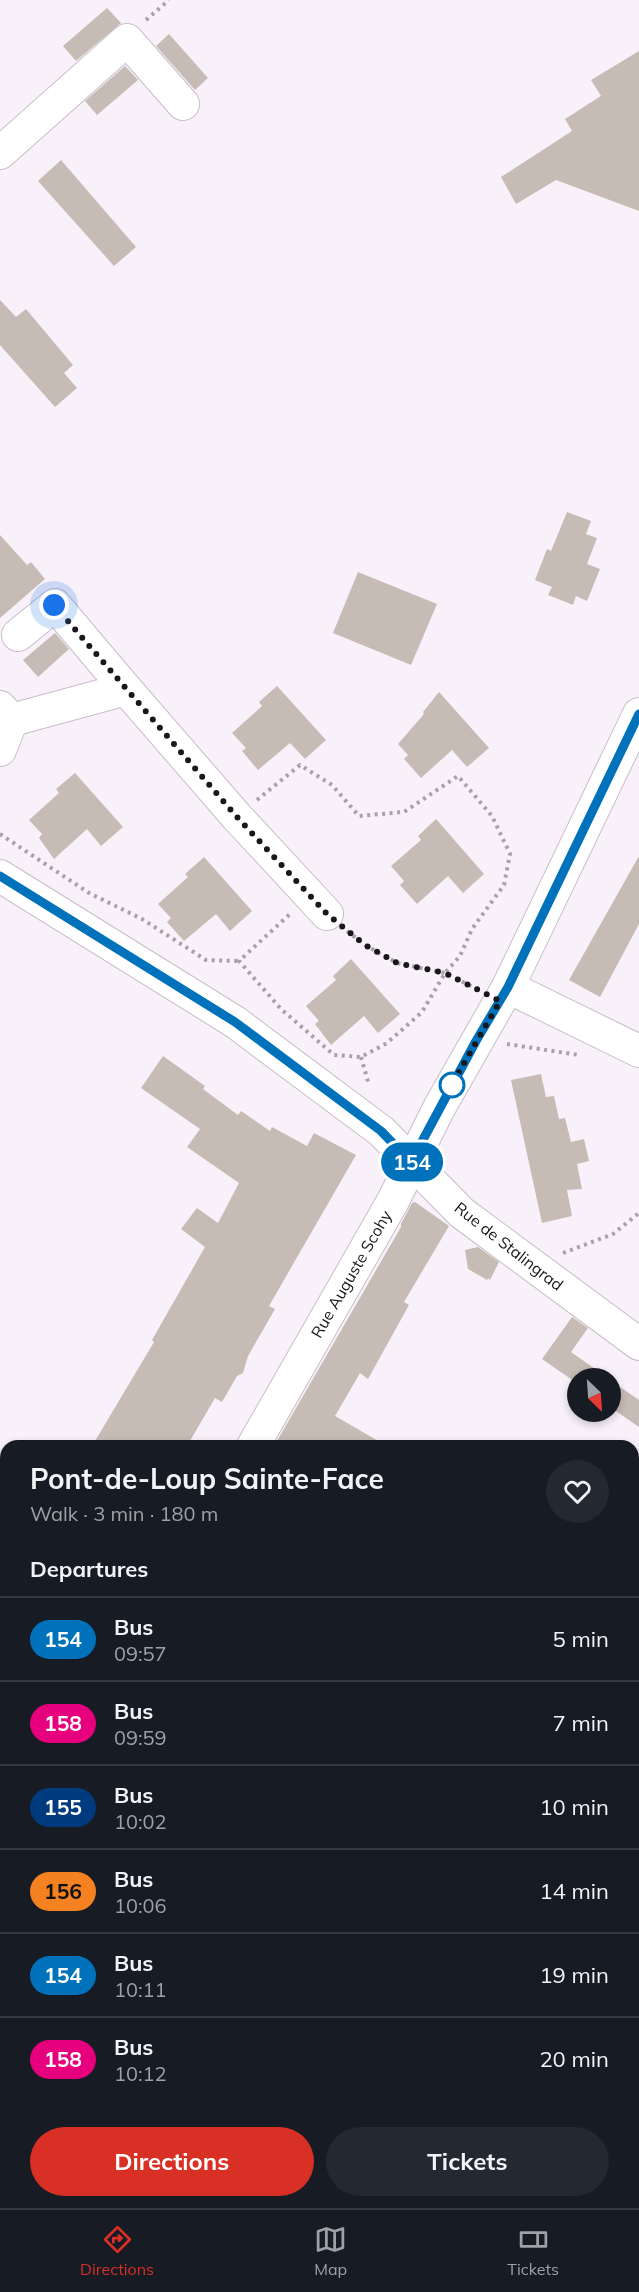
<!DOCTYPE html>
<html lang="en">
<head>
<meta charset="utf-8">
<style>
  :root { --surface:#171b24; --page:#242831; --text:#f1f3f6; --muted:#9ea1a6; --line:#363941; --accent:#d93025 }
  body { margin:0; font-family:Mulish,sans-serif; background:var(--page); color:var(--text); height:100vh; display:flex; flex-direction:column; font-size:22px; white-space:nowrap }
  * { box-sizing:border-box; margin:0 }
  p { font-size:20px; color:var(--muted) }
  .icon { flex:none; width:33px; height:33px; fill:none; stroke:currentColor; stroke-width:2; stroke-linecap:round; stroke-linejoin:round }
  .map { position:relative; flex:1; overflow:hidden }
  .sheet { position:absolute; left:0px; top:1440px; width:639px; height:768px; display:flex; flex-direction:column; background:var(--surface); border-radius:18px 18px 0 0; box-shadow:0 3px 9px #0003 }
  .sheet>* { flex:none }
  .badge { padding:0 12px; border-radius:20px; font-size:21px; line-height:39px }
  .needle { width:39px; rotate:155deg }
  .tools { position:absolute; left:567px; top:1368px; display:grid; gap:12px }
  .tools a { display:grid; place-items:center; width:54px; height:54px; border-radius:50%; background:var(--surface); box-shadow:0 3px 9px #0003; font-size:30px }
  .you { position:absolute; width:30px; height:30px; margin:-15px; border:4px solid #fff; border-radius:50%; background:#1a73e8; box-shadow:0 0 0 9px #1a73e833 }
  .map>.badge { position:absolute; translate:-50% -50%; box-shadow:0 0 0 3px #fff }
  h2 { padding:0 30px; font-size:22px; line-height:54px }
  .round { display:grid; place-items:center; flex:none; width:63px; height:63px; border-radius:32px; background:var(--page) }
  .summary { display:flex; align-items:center; justify-content:space-between; height:102px; padding:0 30px }
  h1 { font-size:28px; font-weight:700; line-height:45px }
  .primary-button { display:flex; gap:12px; margin-top:auto; padding:12px 30px }
  .primary-button a { flex:1; height:69px; border-radius:36px; background:var(--accent); color:#fff; font-size:24px; font-weight:700; line-height:69px; text-align:center }
  .primary-button a+a { background:var(--page); color:var(--text) }
  ul { padding:0; list-style:none }
  li { display:flex; align-items:center; gap:18px; height:84px; padding:0 30px; border-top:2px solid var(--line) }
  li div { flex:1 }
  li b { display:block; font-size:22px }
  li em { font-style:normal }
  li .badge { min-width:66px; font-weight:700; text-align:center }
  .dock { display:flex; justify-content:space-around; align-items:center; height:84px; border-top:2px solid var(--line); background:var(--surface); font-size:16px; color:var(--muted) }
  .dock a { display:grid; justify-items:center; gap:3px }
  .dock .current { color:var(--accent) }
  .map>svg:first-child { display:block }
  .green { fill:#f0c8f2 }
  .forest { fill:#deb7e1 }
  .building { fill:#c6bcb5 }
  .lines { fill:none; stroke-linecap:round; stroke-linejoin:round }
  .minor-casing { stroke:#c7bec7; stroke-width:34 }
  .path { stroke:#a7a1a8; stroke-width:4; stroke-dasharray:3 4.5; stroke-linecap:butt }
  .minor { stroke:#fff; stroke-width:32 }
  .line-casing { stroke:#fff; stroke-width:14 }
  .line { stroke:#0072bc; stroke-width:9 }
  .walk { stroke:#1a171a; stroke-width:6; stroke-dasharray:0 10.8 }
  .stop-dot { fill:#fff; stroke:#0072bc; stroke-width:3 }
  .labels { text-anchor:middle; stroke-width:5; stroke-linejoin:round; paint-order:stroke }
  .street-label { font-size:16px; fill:#1a171a; stroke:#fff }
</style>
</head>
<body>
<div class="map">
<svg width="639" height="2208" viewBox="0 0 639 2208">
  <rect width="100%" height="100%" fill="#f9f1fa"/>
  <!-- green -->
  <polygon class="green" points="6,2060 6,2202 633,2202 633,2158 639,2155 639,2208 0,2208 0,2069"/>
  <!-- forest -->
  <g class="forest">
    <polygon points="633,1632 639,1636 639,2130 633,2136"/>
    <polygon points="6,1930 6,2036 0,2046 0,1941"/>
  </g>
  <!-- building -->
  <g class="building">
    <polygon points="107,8 121,23 76,61 63,46"/>
    <polygon points="169,34 208,78 195,90 156,46"/>
    <polygon points="639,51 639,211 556,180 516,204 501,177 572,131 565,119 601,96 591,80"/>
    <polygon points="125,66 138,80 97,115 85,101"/>
    <polygon points="61,160 136,247 114,266 38,181"/>
    <polygon points="0,300 16,317 26,309 73,365 64,373 77,388 55,407 0,345"/>
    <polygon points="567,512 591,521 586,534 597,538 587,564 600,569 587,601 576,596 573,605 548,595 552,587 535,580 547,549 551,551"/>
    <polygon points="0,535 27,565 31,562 45,579 0,618"/>
    <polygon points="358,572 437,604 411,665 333,633"/>
    <polygon points="55,633 69,649 38,677 23,660"/>
    <polygon points="277,686 326,740 305,759 290,743 258,770 242,751 246,748 232,733 262,706 259,702"/>
    <polygon points="439,692 489,748 467,767 452,750 421,778 404,759 408,755 398,744 424,714 423,712"/>
    <polygon points="75,773 123,827 101,846 87,829 54,859 39,838 42,834 29,820 59,793 56,789"/>
    <polygon points="436,819 484,874 463,893 448,876 417,904 400,885 404,881 391,866 421,840 418,836"/>
    <polygon points="639,856 639,924 600,997 569,980"/>
    <polygon points="204,857 252,911 230,931 216,914 184,941 167,922 171,918 158,904 188,877 185,874"/>
    <polygon points="351,959 400,1014 378,1033 364,1016 331,1045 315,1024 319,1021 306,1006 336,980 333,976"/>
    <polygon points="163,1056 205,1086 203,1089 238,1115 241,1111 270,1131 272,1127 307,1146 314,1133 356,1155 269,1306 275,1309 248,1356 243,1373 237,1376 222,1402 215,1398 187,1446 92,1446 154,1342 152,1340 205,1247 181,1229 197,1208 218,1223 239,1183 187,1147 200,1129 141,1088"/>
    <polygon points="541,1074 546,1097 554,1096 559,1119 565,1118 571,1142 584,1139 589,1161 577,1164 582,1189 567,1190 572,1216 542,1223 511,1080"/>
    <polygon points="415,1202 449,1226 404,1302 409,1305 368,1379 360,1373 335,1416 387,1446 274,1446 401,1227 401,1224 412,1203"/>
    <polygon points="478,1247 499,1262 490,1280 488,1278 487,1280 468,1269 465,1250"/>
    <polygon points="572,1317 588,1328 571,1352 608,1378 578,1378 578,1384 542,1359"/>
    <polygon points="610,1380 639,1400 639,1427 610,1407"/>
  </g>
  <g class="lines">
    <!-- minor casing -->
    <g class="minor-casing">
      <g id="minor">
        <polyline points="0,153 127,40 183,104"/>
        <polyline points="18,635 55,605 126,689"/>
        <polyline points="0,707 12,720 0,750"/>
        <polyline points="12,720 126,689 237,817 327,914"/>
        <polyline points="0,876 235,1022 381,1131 462,1213 639,1344"/>
        <polyline points="508,987 639,1051"/>
        <polyline points="253,1446 393,1201 439,1108 508,987 639,714"/>
        <polyline points="0,1884 6,1871"/>
      </g>
    </g>
    <!-- path -->
    <g class="path">
      <polyline points="146,20 169,0"/>
      <polyline points="257,800 300,765 332,785 359,816 404,812 458,776 492,816 510,854 504,885 472,929 460,956 445,973 422,1012 387,1043 361,1057 334,1055 281,1009 239,961 291,913"/>
      <polyline points="0,834 89,893 142,919 206,960 239,961"/>
      <polyline points="347,931 365,945 397,963 445,973 475,988"/>
      <polyline points="507,1044 579,1055"/>
      <polyline points="361,1057 369,1085"/>
      <polyline points="563,1253 613,1234 639,1213"/>
    </g>
    <!-- minor -->
    <use href="#minor" class="minor"/>
  </g>
  <g class="lines">
    <!-- line casing -->
    <g class="line-casing">
      <polyline id="line" points="0,876 235,1022 381,1131 411,1162 476,1041 508,987 639,714"/>
    </g>
    <!-- line -->
    <use href="#line" class="line"/>
    <!-- walk -->
    <polyline class="walk" points="54,605 237,817 327,914 365,945 397,963 445,973 500,1001 448,1091 452,1085"/>
  </g>
  <!-- markers -->
  <circle class="stop-dot" cx="452" cy="1085" r="12"/>
  <g class="labels">
    <!-- street labels -->
    <g class="street-label">
      <text transform="translate(509 1246) rotate(38)" y="6">Rue de Stalingrad</text>
      <text transform="translate(351 1274) rotate(-60)" y="6">Rue Auguste Scohy</text>
    </g>
  </g>
</svg>
<div class="tools">
<a><svg class="needle" viewBox="-14 -14 28 28"><path d="M0-13l5 13h-10z" fill="#e53935"/><path d="M0 13l5-13h-10z" fill="#9ea1a6"/></svg></a>
</div>
<div class="you" style="left:54px;top:605px"></div>
<b class="badge" style="left:412px;top:1162px;background:#0072bc;color:#fff">154</b>
<section class="sheet">
<div class="summary"><div><h1>Pont-de-Loup Sainte-Face</h1><p>Walk · 3 min · 180 m</p></div><a class="round"><svg class="icon" aria-label="heart" viewBox="0 0 24 24"><path d="M12 20l-8-8c-3-5 5-10 8-4 3-6 11-1 8 4z"/></svg></a></div>
<h2>Departures</h2>
<ul>
<li><span class="badge" style="background:#0072bc;color:#fff">154</span><div><b>Bus</b><p>09:57</p></div><em>5 min</em></li>
<li><span class="badge" style="background:#e6007e;color:#fff">158</span><div><b>Bus</b><p>09:59</p></div><em>7 min</em></li>
<li><span class="badge" style="background:#003b80;color:#fff">155</span><div><b>Bus</b><p>10:02</p></div><em>10 min</em></li>
<li><span class="badge" style="background:#f58220;color:#111">156</span><div><b>Bus</b><p>10:06</p></div><em>14 min</em></li>
<li><span class="badge" style="background:#0072bc;color:#fff">154</span><div><b>Bus</b><p>10:11</p></div><em>19 min</em></li>
<li><span class="badge" style="background:#e6007e;color:#fff">158</span><div><b>Bus</b><p>10:12</p></div><em>20 min</em></li>
</ul>
<div class="primary-button"><a>Directions</a><a>Tickets</a></div>
</section>
</div>
<nav class="dock">
<a class="current"><svg class="icon" aria-label="directions" viewBox="0 0 24 24"><path d="M12 3l9 9-9 9-9-9zM9 14v-3h6M13 9l2 2-2 2"/></svg>Directions</a>
<a><svg class="icon" aria-label="map" viewBox="0 0 24 24"><path d="M3 6l6-2 6 2 6-2v14l-6 2-6-2-6 2zM9 4v14M15 6v14"/></svg>Map</a>
<a><svg class="icon" aria-label="tickets" viewBox="0 0 24 24"><path d="M3 7h18v10H3zM15 7v10"/></svg>Tickets</a>
</nav>
</body>
</html>
